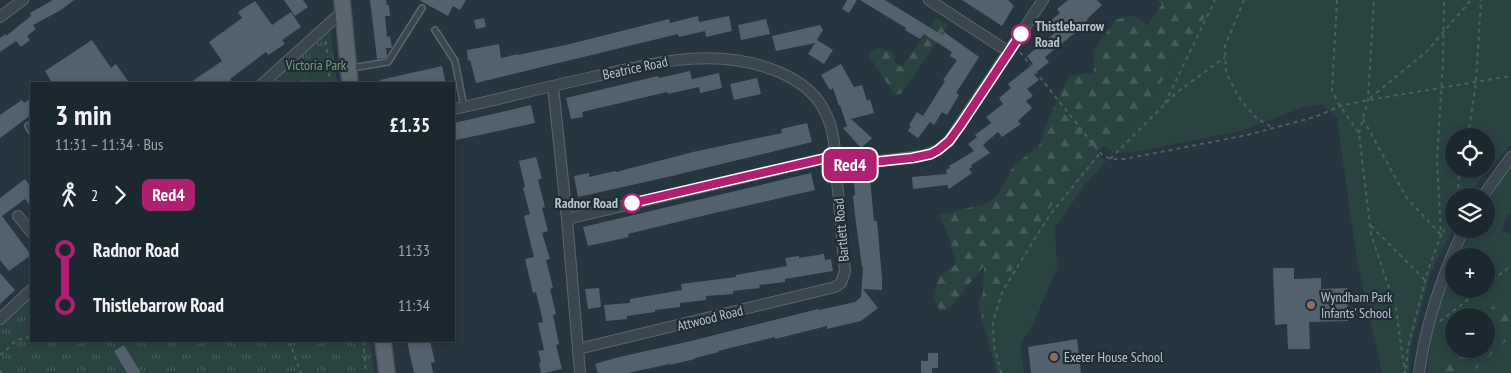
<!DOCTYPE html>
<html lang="en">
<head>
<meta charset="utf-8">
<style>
  :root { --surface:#1c2830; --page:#29343c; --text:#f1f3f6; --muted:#a0a6ab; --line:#3a444c }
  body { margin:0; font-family:"PT Sans Narrow",sans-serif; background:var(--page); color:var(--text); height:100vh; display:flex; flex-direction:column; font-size:19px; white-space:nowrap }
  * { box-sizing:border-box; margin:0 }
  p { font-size:16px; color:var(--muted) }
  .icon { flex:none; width:28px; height:28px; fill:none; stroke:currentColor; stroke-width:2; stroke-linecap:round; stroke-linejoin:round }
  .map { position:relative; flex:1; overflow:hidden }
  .side { position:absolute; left:30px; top:82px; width:425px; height:260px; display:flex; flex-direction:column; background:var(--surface); border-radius:0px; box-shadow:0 2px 8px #0003,0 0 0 1px var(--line) }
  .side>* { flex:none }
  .badge { padding:0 10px; border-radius:8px; font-size:18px; line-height:32px }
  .buttons { position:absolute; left:1445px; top:128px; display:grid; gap:10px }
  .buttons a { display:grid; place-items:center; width:50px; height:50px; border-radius:50%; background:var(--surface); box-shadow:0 2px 8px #0003,0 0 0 1px var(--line); font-size:25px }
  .map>.badge { position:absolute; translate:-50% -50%; box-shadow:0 0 0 2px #fff }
  .legs { display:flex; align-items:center; gap:8px; height:55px; padding:0 25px; font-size:16px }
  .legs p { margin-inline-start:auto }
  .headline { display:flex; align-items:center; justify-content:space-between; height:85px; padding:0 25px }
  h1 { font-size:28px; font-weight:800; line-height:38px }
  ul { padding:0 25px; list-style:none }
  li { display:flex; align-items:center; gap:18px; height:55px; font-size:19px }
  li i { display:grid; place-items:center; width:8px; height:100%; margin:0 6px; background:currentColor }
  li i::after { content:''; width:12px; height:12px; margin:-6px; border:4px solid; border-radius:50%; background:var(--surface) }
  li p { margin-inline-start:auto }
  li:first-child i { background:linear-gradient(#0000 50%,currentColor 0) }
  li:last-child i { background:linear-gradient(currentColor 50%,#0000 0) }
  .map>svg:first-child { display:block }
  .green { fill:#294341; fill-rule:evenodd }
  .forest { fill:url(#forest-firs) }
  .park { fill:url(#park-tufts) }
  .building { fill:#52616d }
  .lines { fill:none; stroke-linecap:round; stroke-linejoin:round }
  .service-casing { stroke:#58656d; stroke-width:8 }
  .minor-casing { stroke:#58656d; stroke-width:12 }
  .primary-casing { stroke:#47535c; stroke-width:18 }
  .path { stroke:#495f5e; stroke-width:2; stroke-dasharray:4 4; stroke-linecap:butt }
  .service { stroke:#3b4750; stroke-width:5 }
  .minor { stroke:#3b4750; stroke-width:10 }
  .primary { stroke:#596670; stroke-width:15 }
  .line-1-casing { stroke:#fff; stroke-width:11 }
  .line-1 { stroke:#af2073; stroke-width:8 }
  .stop-1-dot { fill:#fff; stroke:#af2073; stroke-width:2.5 }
  .education-dot { fill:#8d6e63; stroke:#1f2c35; stroke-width:2 }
  .labels { text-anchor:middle; stroke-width:4.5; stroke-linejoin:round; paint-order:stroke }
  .stop-label { font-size:14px; font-weight:bold; fill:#b7c2ca; stroke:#1f2c35; text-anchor:start }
  .park-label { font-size:14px; fill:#769f79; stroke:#1f2c35 }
  .street-label { font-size:14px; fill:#b7c2ca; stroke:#1f2c35 }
  .poi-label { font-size:14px; fill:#b7c2ca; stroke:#1f2c35; text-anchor:start }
</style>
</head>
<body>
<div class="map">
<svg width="1511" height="373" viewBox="0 0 1511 373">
  <defs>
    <pattern id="forest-firs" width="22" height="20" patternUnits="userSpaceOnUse" patternTransform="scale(1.25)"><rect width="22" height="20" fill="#294341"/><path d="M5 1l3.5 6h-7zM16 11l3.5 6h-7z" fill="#465c5b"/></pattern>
    <pattern id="park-tufts" width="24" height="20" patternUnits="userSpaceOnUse" patternTransform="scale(1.25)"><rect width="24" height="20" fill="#294341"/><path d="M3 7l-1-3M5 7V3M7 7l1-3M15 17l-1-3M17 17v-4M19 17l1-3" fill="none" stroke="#465c5b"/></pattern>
  </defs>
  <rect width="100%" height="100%" fill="#263640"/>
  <!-- green -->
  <g class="green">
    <path d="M1212 0H1511V145C1496 161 1480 177 1470 196H1454V227L1438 257 1430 275 1410 349 1409 373H1382L1356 254 1337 118 1322 104 1301 108 1241 131 1134 152 1114 153 1103 146 1139 115 1209 11ZM1454 136H1486V169H1454Z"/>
    <polygon points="1097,153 1106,161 1086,183 1055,228 1057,268 1032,327 1020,344 1024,373 997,373 982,319 1052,205"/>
    <path d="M1511 164V214L1507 215 1502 231 1511 234V373H1427L1432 333 1445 286 1454 268V289H1486V256H1459L1471 229H1486V205ZM1454 316H1486V349H1454Z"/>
  </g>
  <!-- forest -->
  <g class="forest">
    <polygon points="1157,0 1212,0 1209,11 1139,115 1103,146 1052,205 982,319 978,302 983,293 984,266 949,308 940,311 934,299 938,277 956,264 950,240 939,215 989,203 998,194 1014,165 1039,146 1049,117 1069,76 1094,73 1094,51 1115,20 1133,15 1148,25 1162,4"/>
    <polygon points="936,18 948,25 902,93 895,95 869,56 873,50 877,48 891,51 895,55 894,62 902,67"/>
    <path d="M1493 306H1501L1511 311V333L1505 342 1471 373H1439C1439 360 1445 348 1454 339V349H1486V316H1482Z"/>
  </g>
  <!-- park -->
  <g class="park">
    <polygon points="330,29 337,84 269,84"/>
    <polygon points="31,298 31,341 370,341 374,373 0,373 0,326"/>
  </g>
  <!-- building -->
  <g class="building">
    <polygon points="53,0 74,0 61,10 33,25 36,29 27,36 30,40 21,47 16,41 0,52 0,38 6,34 6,36 31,16 30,13"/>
    <polygon points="284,0 303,0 308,7 295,16"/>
    <polygon points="370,0 386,0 387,5 389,5 390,16 385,16 387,37 390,36 392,48 386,48 387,56 385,58 377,59"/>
    <polygon points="419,0 466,0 460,10 453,6 448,16"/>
    <polygon points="847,0 857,0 849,13 842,9"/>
    <polygon points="860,0 885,0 942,35 944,32 979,57 956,93 959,95 947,115 942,112 934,125 930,122 918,138 908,131 911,126 909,125 917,112 923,116 945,81 943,80 957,60 950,56 952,52 924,34 920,39 905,30 906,28"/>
    <polygon points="962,0 1008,0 1014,6 1002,26"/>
    <polygon points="1068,0 1097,0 1102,5 1087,19 1088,20 1075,31 1076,32 1045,57 1049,62 1034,74 1039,80 1027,89 1033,96 1026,101 1032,108 1018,121 1021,124 1002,137 998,132 983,145 990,153 971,165 972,167 969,169 972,173 949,189 947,185 913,189 912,177 947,174 946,170 950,168 949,166 974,151 968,144 977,137 975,135 991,123 986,117 1003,104 999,98 1011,88 1008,84 1033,64 1027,56 1056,32 1048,23 1060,13 1057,9"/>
    <polygon points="255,1 272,25 291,12 301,27 282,40 285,44 268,55 266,52 230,79 234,84 188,84 222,61 209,42 242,18 238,12"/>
    <polygon points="698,16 699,22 729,16 732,31 706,37 705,31 679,37 678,34 476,83 470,60 468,61 467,50 499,44 501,58 518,54 518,55 570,44 669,19 670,23"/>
    <polygon points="484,18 486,27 476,29 474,20"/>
    <polygon points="766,19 770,34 741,40 738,25"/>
    <polygon points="820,25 823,30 817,40 833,50 824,64 808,54 815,43 776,51 772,36"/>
    <polygon points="92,40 111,68 116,64 130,84 53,84 45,71"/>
    <polygon points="841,64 854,87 862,85 867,101 870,99 874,113 851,119 872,138 861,148 843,128 847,126 840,105 839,106 833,88 830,90 821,75"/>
    <polygon points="442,66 446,84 380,84 380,80"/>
    <polygon points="690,71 692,79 719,73 722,88 700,93 699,87 668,94 667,92 582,112 583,117 571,119 566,98 658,76 659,78"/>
    <polygon points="757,78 761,94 734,100 730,84"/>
    <polygon points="31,98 31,115 0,138 0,115 22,100 24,103"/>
    <polygon points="531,105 535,123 456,140 454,123"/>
    <polygon points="807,123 812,142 672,176 578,197 574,176 589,173 589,177 615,171 616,172 693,152 782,133 781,129"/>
    <polygon points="536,157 542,178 538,180 545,207 542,208 548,231 542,233 550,259 546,260 553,288 550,289 556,314 553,315 559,344 556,345 562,369 545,373 541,373 539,363 541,362 538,351 544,350 538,323 543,322 536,292 533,293 525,259 534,257 524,216 530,214 523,188 525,187 519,161"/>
    <polygon points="811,173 815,190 706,215 628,234 629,237 588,246 583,227"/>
    <polygon points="870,178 874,221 877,221 882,278 882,290 863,289 878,308 861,321 827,329 827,326 775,339 775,337 718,351 719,352 695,358 695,359 670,365 670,364 628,373 598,373 595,364 615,358 691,341 818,309 819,310 855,302 861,297 863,267 862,267 855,215 853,196 855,195 854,180"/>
    <polygon points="25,179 31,187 31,207 25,199 2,216 31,255 9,271 0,260 0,198"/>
    <polygon points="824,254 825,260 831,259 833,271 785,279 785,282 759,285 760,288 733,291 733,294 706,296 706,300 680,303 680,307 655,310 655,312 627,316 627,319 606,321 604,305 630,303 630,299 682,290 681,284 736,277 736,275 787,266 785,258 799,256 799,258"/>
    <polygon points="1273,268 1294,268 1294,279 1321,278 1321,289 1347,288 1348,321 1309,322 1310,349 1288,349 1287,324 1275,325"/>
    <polygon points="0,273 15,290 0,304"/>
    <polygon points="599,288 601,307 588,309 585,289"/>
    <polygon points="1077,339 1081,373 1031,373 1028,347"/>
    <polygon points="407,341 430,341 435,362 431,363 433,373 414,373"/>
    <polygon points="124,345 141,373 127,373 114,351"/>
    <polygon points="928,353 938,353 938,368 932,368 932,373 921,373 921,361 928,361"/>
  </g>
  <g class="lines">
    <!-- service casing -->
    <g class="service-casing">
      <g id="service">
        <polyline points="435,30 455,61 464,107"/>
        <polyline points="351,68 388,62 422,8"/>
        <polyline points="28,126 31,131"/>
      </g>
    </g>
    <!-- minor casing -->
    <g class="minor-casing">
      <g id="minor">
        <polyline points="929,0 1009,52"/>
        <polyline points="0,17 23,0"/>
        <polyline points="262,84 343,11"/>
        <polyline points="553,86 567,219 580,373"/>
        <path d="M454 109C496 100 537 89 579 80 647 65 712 44 779 72 800 81 817 93 826 114 836 134 835 159 837 181 840 211 842 241 845 271L841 283 835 287 578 349"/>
        <polyline points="836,166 922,156 938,150 949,141 1043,0"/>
        <polyline points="1483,196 1511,157"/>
        <polyline points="18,216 31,232"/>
        <polyline points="567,219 835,156"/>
        <polyline points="0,319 31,290"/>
        <path d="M1419 373C1426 322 1442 275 1464 229"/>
      </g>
    </g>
    <!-- primary casing -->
    <g class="primary-casing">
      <g id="primary">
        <polyline points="342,0 350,84"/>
        <polyline points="383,341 387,373"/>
      </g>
    </g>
    <!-- path -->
    <g class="path">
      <polyline points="1244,0 1225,46 1226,73 1240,99 1255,117 1273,128"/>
      <polyline points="1337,0 1332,91 1340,106 1359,133 1371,234 1396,309 1405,373"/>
      <polyline points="326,41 330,84"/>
      <polyline points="1020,52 1100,153 1110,159 1125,159 1247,135 1315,117 1340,106 1368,100 1511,76"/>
      <polyline points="1370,98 1426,52 1471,0"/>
      <polyline points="1165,103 1215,0"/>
      <polyline points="1363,119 1406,197 1441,235 1454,215"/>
      <polyline points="1359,133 1368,100 1374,0"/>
      <polyline points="1468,136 1476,82 1481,0"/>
      <polyline points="1110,159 1176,93 1225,57"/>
      <polyline points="1458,196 1459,169"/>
      <polyline points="1371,226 1426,281"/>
      <polyline points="1486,285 1511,266"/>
      <polyline points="1440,321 1482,289"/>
      <polyline points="289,341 301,373"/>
      <polyline points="363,341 366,373"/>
      <path d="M0 355C14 345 12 339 31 337"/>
      <polyline points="1406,369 1408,347 1428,270 1441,235 1437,161 1443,62 1444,0"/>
      <polyline points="0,371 2,373"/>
      <polyline points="1001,373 994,346 993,322 1003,290 1049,216 1100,153"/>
    </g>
    <!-- service -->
    <use href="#service" class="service"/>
    <!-- minor -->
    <use href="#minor" class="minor"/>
    <!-- primary -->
    <use href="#primary" class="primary"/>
  </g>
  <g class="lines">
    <!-- line-1 casing -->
    <g class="line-1-casing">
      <polyline id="line-1" points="632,203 835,156 836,166 912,158 931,154 938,150 949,141 960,126 1021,34"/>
    </g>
    <!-- line-1 -->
    <use href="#line-1" class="line-1"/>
  </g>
  <!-- markers -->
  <g class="stop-1-dot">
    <circle cx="1021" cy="34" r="9"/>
    <circle cx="632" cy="203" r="9"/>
  </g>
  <g class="education-dot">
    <circle cx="1311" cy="305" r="5"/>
    <circle cx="1054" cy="357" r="5"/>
  </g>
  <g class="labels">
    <!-- stop labels -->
    <g class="stop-label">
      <text x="1035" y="31">Thistlebarrow<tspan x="1035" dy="16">Road</tspan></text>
      <text x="618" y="208" text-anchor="end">Radnor Road</text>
    </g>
    <!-- park labels -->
    <g class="park-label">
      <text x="316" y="70">Victoria Park</text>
    </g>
    <!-- street labels -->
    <g class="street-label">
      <text transform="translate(635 68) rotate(-12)" y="5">Beatrice Road</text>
      <text transform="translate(841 230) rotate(-95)" y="5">Bartlett Road</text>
      <text transform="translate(710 318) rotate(-14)" y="5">Attwood Road</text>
    </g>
    <!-- poi labels -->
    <g class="poi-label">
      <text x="1321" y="302">Wyndham Park<tspan x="1321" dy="16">Infants' School</tspan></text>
      <text x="1064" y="362">Exeter House School</text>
    </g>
  </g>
</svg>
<div class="buttons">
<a><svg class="icon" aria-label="locate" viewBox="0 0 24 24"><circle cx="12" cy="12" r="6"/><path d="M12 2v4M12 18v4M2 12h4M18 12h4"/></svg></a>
<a><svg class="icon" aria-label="layers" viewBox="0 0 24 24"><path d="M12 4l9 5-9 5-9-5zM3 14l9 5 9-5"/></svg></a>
<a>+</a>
<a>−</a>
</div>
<b class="badge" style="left:850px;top:165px;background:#af2073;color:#fff">Red4</b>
<section class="side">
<div class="headline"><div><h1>3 min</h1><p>11:31 – 11:34 · Bus</p></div><b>£1.35</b></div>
<div class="legs"><svg class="icon" aria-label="walk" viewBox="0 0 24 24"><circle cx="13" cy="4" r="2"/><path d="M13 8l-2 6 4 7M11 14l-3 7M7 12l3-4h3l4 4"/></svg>2<svg class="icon" aria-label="forward" viewBox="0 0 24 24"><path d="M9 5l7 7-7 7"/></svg><b class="badge" style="background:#af2073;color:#fff">Red4</b></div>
<ul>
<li><i style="color:#af2073"></i><b>Radnor Road</b><p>11:33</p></li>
<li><i style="color:#af2073"></i><b>Thistlebarrow Road</b><p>11:34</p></li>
</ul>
</section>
</div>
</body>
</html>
